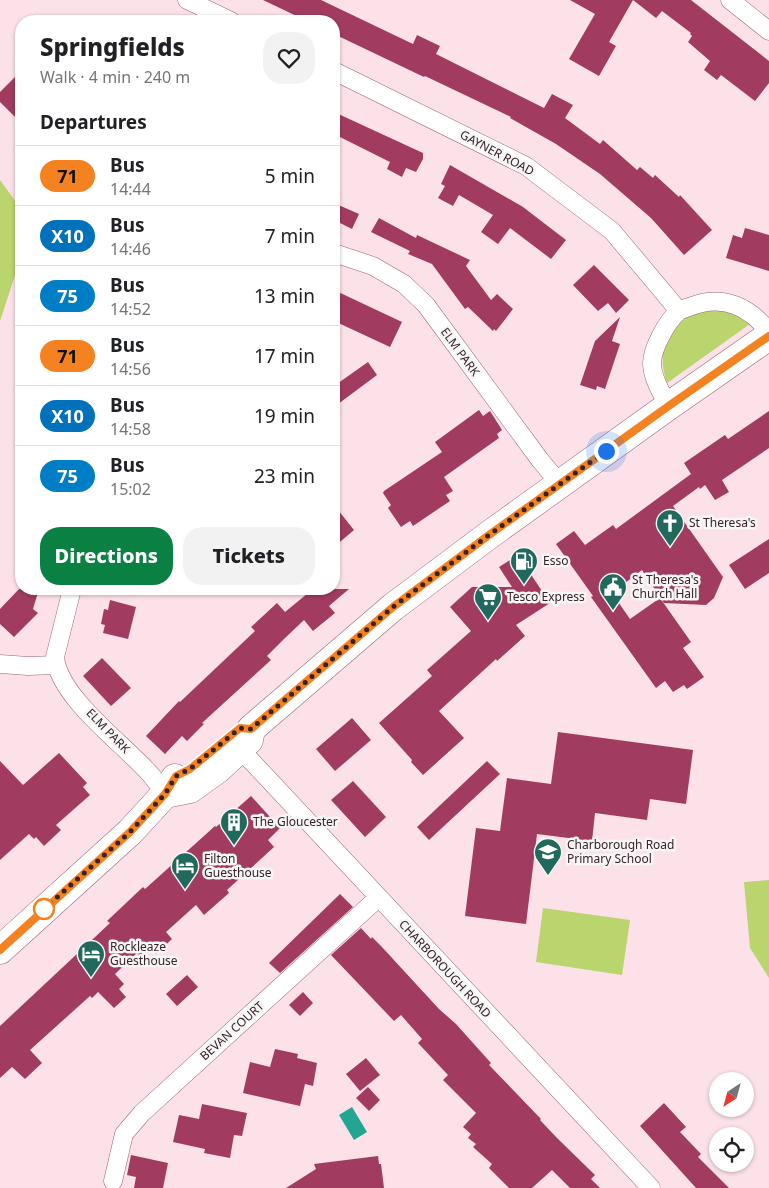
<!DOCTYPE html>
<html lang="en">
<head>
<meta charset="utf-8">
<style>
  :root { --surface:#fff; --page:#f2f2f2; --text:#202124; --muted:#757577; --line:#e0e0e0; --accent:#0b8043 }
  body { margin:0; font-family:"Noto Sans",sans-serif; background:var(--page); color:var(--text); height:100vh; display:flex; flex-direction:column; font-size:19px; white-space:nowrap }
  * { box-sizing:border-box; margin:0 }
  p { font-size:16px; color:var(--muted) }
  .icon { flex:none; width:28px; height:28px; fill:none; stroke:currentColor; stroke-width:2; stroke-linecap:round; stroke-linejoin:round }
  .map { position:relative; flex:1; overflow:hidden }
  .sheet { position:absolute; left:15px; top:15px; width:325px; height:580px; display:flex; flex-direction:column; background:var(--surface); border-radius:20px; box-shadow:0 1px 4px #0004 }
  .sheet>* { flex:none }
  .badge { padding:0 10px; border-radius:16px; font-size:18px; line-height:32px }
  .needle { width:32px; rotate:216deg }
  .tools { position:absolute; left:709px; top:1072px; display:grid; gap:10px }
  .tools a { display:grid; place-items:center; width:45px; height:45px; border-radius:50%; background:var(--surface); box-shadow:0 1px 4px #0004; font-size:25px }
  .you { position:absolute; width:25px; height:25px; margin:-12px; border:4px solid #fff; border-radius:50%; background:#1a73e8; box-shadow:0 0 0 8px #1a73e833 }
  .map>.badge { position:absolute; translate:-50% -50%; box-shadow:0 0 0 2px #fff }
  h2 { padding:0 25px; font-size:19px; line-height:45px }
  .round { display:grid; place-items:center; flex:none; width:52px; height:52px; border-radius:20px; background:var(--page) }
  .head { display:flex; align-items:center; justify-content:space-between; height:85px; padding:0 25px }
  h1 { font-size:24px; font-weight:800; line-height:38px }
  .cta { display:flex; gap:10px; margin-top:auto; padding:10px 25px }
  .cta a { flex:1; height:58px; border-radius:20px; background:var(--accent); color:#fff; font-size:20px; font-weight:800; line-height:58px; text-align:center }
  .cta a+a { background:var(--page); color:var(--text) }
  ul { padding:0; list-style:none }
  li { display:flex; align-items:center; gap:15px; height:60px; padding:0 25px; border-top:1px solid var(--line) }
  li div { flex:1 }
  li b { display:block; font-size:19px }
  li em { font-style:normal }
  li .badge { min-width:55px; font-weight:700; text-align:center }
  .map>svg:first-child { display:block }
  .green { fill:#bad46e }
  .water { fill:#22a593 }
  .building { fill:#a13c60 }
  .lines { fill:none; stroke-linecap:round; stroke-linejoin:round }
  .street-casing { stroke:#9e6576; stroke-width:19 }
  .primary-casing { stroke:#9e6576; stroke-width:29 }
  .street { stroke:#fff; stroke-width:18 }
  .primary { stroke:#fff; stroke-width:28 }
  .line-casing { stroke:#fff; stroke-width:11 }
  .line { stroke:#f58220; stroke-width:8 }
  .walk { stroke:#392128; stroke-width:5; stroke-dasharray:0 9 }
  .stop-dot { fill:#fff; stroke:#f58220; stroke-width:2.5 }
  .labels { text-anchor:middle; stroke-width:5; stroke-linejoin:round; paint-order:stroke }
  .street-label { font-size:12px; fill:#392128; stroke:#f6f6f6 }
  .poi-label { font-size:12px; fill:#392128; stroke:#f6f6f6; text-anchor:start }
</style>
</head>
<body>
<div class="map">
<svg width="769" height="1188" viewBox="0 0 769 1188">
  <rect width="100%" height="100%" fill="#fce1e8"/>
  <!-- green -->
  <g class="green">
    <polygon points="0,180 21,209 21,257 0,321"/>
    <path d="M726 307 750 324 667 383C658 355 662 336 686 318 690 315 694 310 699 309 707 307 717 308 726 307Z"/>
    <polygon points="769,880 769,978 750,948 744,882"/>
    <polygon points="543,908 630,920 622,975 536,962"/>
  </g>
  <!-- water -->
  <polygon class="water" points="352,1107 367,1132 354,1140 339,1115"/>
  <!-- building -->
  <g class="building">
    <polygon points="263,0 321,0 413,44 417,35 440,46 436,54 544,108 552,94 573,105 565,118 600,144 603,140 637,170 640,167 653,178 655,175 679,197 680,195 712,230 684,255 651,218 600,174 556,144 510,118 511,117 425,76 424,77 334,34 334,21 307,21"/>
    <polygon points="570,0 691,0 769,61 769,83 755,101 721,75 717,80 704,70 710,61 688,42 692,36 690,34 691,33 662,11 656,18 633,0 609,42 616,46 599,76 569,59 595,14"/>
    <polygon points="21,71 21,123 0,102 0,92"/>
    <polygon points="334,112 423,153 423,159 416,172 406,168 402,177 387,169 390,162 334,134"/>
    <polygon points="450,165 523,207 566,240 551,259 510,228 498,244 481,232 493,215 459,195 453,206 438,198 445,186 441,184"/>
    <polygon points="334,203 359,214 352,229 334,220"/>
    <polygon points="379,218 416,238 417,235 470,260 466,266 491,300 497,294 513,309 496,331 494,329 493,331 468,307 465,309 432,264 408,254 410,251 371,232"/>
    <polygon points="745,228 769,235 769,271 726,258 733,235 742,238"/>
    <polygon points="594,265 629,300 616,313 608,303 598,311 573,285"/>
    <polygon points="334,290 402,322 390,347 334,321"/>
    <polygon points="620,317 612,341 620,344 605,389 597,386 596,390 580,385 595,341"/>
    <polygon points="368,362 377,375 334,407 334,386"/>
    <polygon points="479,410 483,416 490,411 502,430 497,434 499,438 444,477 453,491 446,495 450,501 413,526 410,521 401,527 388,508 391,505 383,493 384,491 442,452 435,442"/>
    <polygon points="769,411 769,448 722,480 729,492 715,500 705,485 700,489 699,487 673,506 723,577 714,598 706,605 664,603 642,570 612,593 630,619 660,598 691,642 683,648 704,677 687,689 684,685 673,692 665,681 656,688 591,597 593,596 556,544 574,531 585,545 613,525 616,529 691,474 684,463 725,435 728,439"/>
    <polygon points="334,505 354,530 334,547"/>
    <polygon points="769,539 769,573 745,589 729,565"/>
    <polygon points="518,555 550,603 516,625 525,636 497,661 496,659 439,711 464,738 423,775 411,762 412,760 379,723 432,676 427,670 471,631 450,607 472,587 512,587 499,567"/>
    <polygon points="19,589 39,589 33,609 38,613 14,637 0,624 0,609"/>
    <polygon points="313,589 349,589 329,606 335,613 313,631 304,620 285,638 267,656 271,660 202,723 204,724 187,741 182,736 165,754 146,736 179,701 180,702 255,631 251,627 277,603 285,612"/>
    <polygon points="110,600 136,607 128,639 103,633 105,625 101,624 104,609 108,610"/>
    <polygon points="102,658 131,688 111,706 83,676"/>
    <polygon points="352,718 371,740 335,771 316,749"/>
    <polygon points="558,732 693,750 686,804 650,799 647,820 595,813 592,841 537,834 526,924 465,916 476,828 500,831 507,778 551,784"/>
    <polygon points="59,753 87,783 83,787 90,795 56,825 61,830 44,846 36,837 34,839 29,834 0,860 0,761 23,785"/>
    <polygon points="487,761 500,774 429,840 417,827"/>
    <polygon points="353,781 386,817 365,837 331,800"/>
    <polygon points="251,796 280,828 268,840 274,847 227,890 229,893 204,915 196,905 166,932 172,939 156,954 150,947 140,956 137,953 115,974 124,984 119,989 126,997 114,1008 98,992 92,998 90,996 30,1050 42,1063 25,1079 12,1067 0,1078 0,1026 110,923 107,921 143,887 145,889 215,826 216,827"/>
    <polygon points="340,894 353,907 280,973 269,963"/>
    <polygon points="361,928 371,939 372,937 381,946 439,1009 456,1024 491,1063 489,1065 541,1119 540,1120 557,1138 595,1175 591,1179 600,1188 570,1188 552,1170 532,1188 509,1188 489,1168 492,1164 473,1147 476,1144 468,1138 471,1134 463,1127 476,1113 443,1080 448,1075 418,1043 422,1039 401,1015 394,1021 331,955"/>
    <polygon points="187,975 198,987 177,1006 166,994"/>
    <polygon points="303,992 313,1003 300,1016 289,1005"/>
    <polygon points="275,1049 298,1054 297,1058 317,1063 313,1086 305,1084 300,1106 243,1093 250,1062 270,1067"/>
    <polygon points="366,1058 380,1075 360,1091 346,1074"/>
    <polygon points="368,1087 380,1100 369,1111 356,1098"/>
    <polygon points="664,1103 686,1127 680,1132 701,1154 698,1157 729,1188 696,1188 640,1126"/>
    <polygon points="202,1104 247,1113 242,1136 234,1135 230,1158 204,1153 205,1149 173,1142 179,1115 199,1119"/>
    <polygon points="131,1155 168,1163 163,1188 134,1188 136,1177 127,1175"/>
    <polygon points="378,1156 379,1164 381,1164 384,1188 286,1188 316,1169 314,1164"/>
  </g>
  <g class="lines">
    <!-- street casing -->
    <g class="street-casing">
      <g id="street">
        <polyline points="187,0 231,21"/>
        <polyline points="730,0 769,31"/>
        <polyline points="334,71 526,166 612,231 679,311"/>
        <polyline points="334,253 373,266 404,284 426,305 540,460 560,484"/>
        <path d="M670 405C661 395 652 376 652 363 652 349 667 321 678 312 681 309 687 308 692 306 723 294 750 307 769 332"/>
        <path d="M72 589 55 657C59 698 124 744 151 775 156 781 160 787 165 794"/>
        <polyline points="0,664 28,666 56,665"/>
        <polyline points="241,750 651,1188"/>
        <polyline points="113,1181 124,1134 142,1113 378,898"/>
      </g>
    </g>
    <!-- primary casing -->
    <g class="primary-casing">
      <g id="primary">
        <polyline points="165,794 190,789 218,769 249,740 251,729 393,607 489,535 670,405 769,336"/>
        <polyline points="0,950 130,832 165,794 175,778"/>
      </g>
    </g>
    <!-- street -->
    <use href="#street" class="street"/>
    <!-- primary -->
    <use href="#primary" class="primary"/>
  </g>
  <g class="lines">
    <!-- line casing -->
    <g class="line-casing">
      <polyline id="line" points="0,950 130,832 165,794 176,776 190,769 240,728 251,729 393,607 489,535 670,405 769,336"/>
    </g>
    <!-- line -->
    <use href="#line" class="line"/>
    <!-- walk -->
    <polyline class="walk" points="44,909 130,832 165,794 176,776 190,769 240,728 251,729 393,607 489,535 606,451"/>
  </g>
  <!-- icons -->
  <defs>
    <g id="church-pin" transform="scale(1.4375)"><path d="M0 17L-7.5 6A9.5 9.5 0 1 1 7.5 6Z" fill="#21685d" stroke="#f6f6f6"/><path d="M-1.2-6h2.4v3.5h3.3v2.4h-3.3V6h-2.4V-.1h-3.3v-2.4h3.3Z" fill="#fff"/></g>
    <g id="fuel-pin" transform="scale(1.4375)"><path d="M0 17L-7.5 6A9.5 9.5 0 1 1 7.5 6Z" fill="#21685d" stroke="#f6f6f6"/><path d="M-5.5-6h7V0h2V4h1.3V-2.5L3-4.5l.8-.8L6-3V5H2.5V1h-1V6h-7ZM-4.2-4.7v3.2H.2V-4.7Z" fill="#fff"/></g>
    <g id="civic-pin" transform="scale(1.4375)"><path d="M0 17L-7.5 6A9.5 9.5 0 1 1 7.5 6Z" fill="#21685d" stroke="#f6f6f6"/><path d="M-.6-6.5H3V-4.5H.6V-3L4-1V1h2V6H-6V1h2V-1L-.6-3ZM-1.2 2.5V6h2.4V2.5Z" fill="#fff"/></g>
    <g id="supermarket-pin" transform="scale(1.4375)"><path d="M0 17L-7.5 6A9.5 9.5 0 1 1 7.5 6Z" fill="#21685d" stroke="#f6f6f6"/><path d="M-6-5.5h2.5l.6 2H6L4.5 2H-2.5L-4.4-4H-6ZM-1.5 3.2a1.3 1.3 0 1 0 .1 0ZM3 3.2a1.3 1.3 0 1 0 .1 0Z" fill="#fff"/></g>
    <g id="building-pin" transform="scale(1.4375)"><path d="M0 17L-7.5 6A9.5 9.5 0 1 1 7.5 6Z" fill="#21685d" stroke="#f6f6f6"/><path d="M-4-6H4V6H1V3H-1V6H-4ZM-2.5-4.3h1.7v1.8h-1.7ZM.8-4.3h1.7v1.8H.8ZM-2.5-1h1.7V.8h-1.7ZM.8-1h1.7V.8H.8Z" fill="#fff"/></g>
    <g id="school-pin" transform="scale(1.4375)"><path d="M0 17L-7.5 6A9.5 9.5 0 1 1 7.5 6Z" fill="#21685d" stroke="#f6f6f6"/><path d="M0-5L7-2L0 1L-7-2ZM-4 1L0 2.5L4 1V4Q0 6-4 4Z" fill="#fff"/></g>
    <g id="hotel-pin" transform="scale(1.4375)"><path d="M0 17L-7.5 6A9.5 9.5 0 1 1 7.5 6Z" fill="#21685d" stroke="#f6f6f6"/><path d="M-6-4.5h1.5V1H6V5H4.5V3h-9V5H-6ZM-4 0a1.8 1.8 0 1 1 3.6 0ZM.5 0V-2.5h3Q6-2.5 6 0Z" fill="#fff"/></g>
  </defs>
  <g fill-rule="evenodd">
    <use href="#church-pin" x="670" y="523"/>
    <use href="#fuel-pin" x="524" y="561"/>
    <use href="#civic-pin" x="613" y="587"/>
    <use href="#supermarket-pin" x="488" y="597"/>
    <use href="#building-pin" x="234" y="822"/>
    <use href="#school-pin" x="548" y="852"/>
    <use href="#hotel-pin" x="185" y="866"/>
    <use href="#hotel-pin" x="91" y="954"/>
  </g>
  <!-- markers -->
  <circle class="stop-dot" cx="44" cy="909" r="10"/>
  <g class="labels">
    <!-- street labels -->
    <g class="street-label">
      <text transform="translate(497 153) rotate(28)" y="4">GAYNER ROAD</text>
      <text transform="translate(460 352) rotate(54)" y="4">ELM PARK</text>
      <text transform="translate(108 731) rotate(46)" y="4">ELM PARK</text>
      <text transform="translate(445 969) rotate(47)" y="4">CHARBOROUGH ROAD</text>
      <text transform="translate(232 1031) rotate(-42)" y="4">BEVAN COURT</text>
    </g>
    <!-- poi labels -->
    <g class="poi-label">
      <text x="689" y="527">St Theresa's</text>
      <text x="543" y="565">Esso</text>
      <text x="632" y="584">St Theresa's<tspan x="632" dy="14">Church Hall</tspan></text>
      <text x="507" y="601">Tesco Express</text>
      <text x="253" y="826">The Gloucester</text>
      <text x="567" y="849">Charborough Road<tspan x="567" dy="14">Primary School</tspan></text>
      <text x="204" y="863">Filton<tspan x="204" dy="14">Guesthouse</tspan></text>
      <text x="110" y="951">Rockleaze<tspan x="110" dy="14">Guesthouse</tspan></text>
    </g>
  </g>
</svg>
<div class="tools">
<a><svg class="needle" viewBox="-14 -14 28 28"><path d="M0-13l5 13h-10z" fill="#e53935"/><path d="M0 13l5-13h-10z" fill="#757577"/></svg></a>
<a><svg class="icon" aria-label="locate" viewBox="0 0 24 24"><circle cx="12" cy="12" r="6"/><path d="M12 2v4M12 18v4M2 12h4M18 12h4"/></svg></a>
</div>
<div class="you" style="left:606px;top:451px"></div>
<section class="sheet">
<div class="head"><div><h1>Springfields</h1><p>Walk · 4 min · 240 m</p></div><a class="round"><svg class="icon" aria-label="heart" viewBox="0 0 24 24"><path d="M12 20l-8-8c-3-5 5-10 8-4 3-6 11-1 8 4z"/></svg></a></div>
<h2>Departures</h2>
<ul>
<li><span class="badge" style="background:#f58220;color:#111">71</span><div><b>Bus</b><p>14:44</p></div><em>5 min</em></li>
<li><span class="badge" style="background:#0072bc;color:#fff">X10</span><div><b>Bus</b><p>14:46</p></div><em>7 min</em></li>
<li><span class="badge" style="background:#007ec5;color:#fff">75</span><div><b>Bus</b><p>14:52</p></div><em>13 min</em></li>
<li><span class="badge" style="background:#f58220;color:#111">71</span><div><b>Bus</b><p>14:56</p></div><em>17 min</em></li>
<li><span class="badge" style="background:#0072bc;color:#fff">X10</span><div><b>Bus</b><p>14:58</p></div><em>19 min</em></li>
<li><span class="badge" style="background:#007ec5;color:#fff">75</span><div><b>Bus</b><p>15:02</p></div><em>23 min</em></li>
</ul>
<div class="cta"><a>Directions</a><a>Tickets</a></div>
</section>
</div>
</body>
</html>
